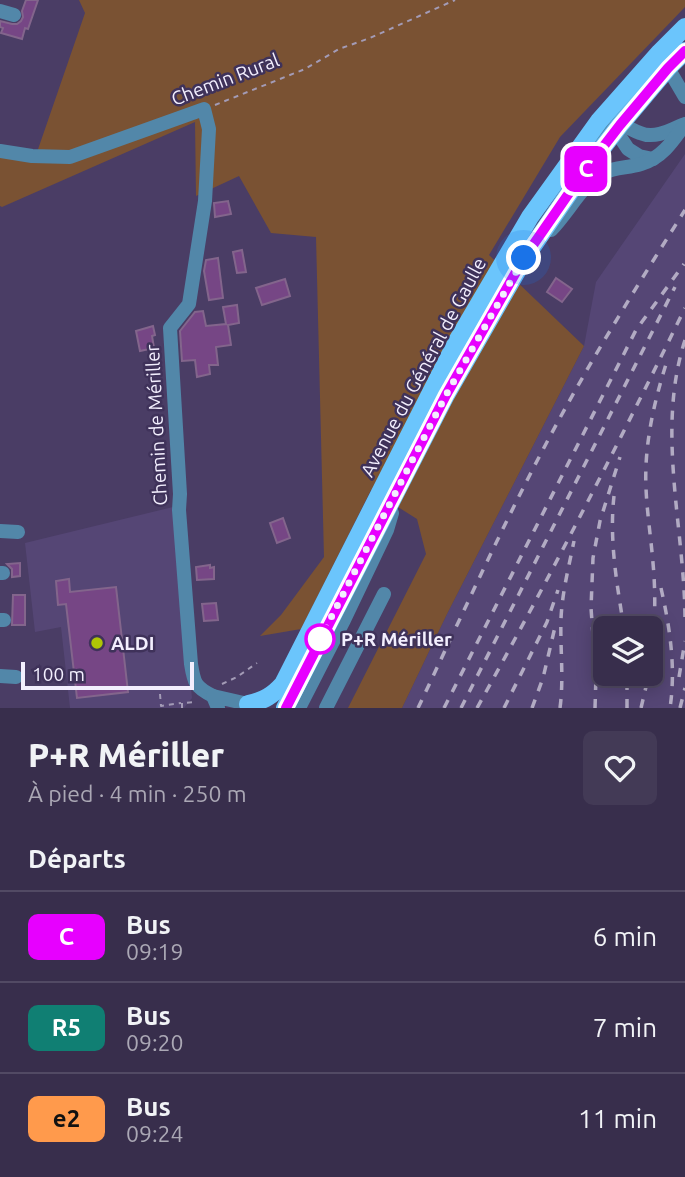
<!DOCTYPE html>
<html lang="fr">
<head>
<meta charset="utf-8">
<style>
  :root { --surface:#382e4c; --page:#433a56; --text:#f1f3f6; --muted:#aba8b5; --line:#524a64 }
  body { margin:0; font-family:Ubuntu,sans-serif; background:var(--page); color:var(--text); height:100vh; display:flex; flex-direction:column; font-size:26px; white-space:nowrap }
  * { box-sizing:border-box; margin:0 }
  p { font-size:23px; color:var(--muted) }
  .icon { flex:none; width:38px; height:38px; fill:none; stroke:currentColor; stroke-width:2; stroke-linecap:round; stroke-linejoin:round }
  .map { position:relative; height:708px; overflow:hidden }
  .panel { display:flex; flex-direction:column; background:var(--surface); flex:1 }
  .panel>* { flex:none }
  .badge { padding:0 14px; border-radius:10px; font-size:24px; line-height:46px }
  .controls { position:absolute; left:593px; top:616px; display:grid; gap:14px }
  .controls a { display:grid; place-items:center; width:70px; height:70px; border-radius:10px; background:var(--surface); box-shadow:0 4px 18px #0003,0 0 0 2px var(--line); font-size:35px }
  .scale { position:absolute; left:21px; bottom:18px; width:173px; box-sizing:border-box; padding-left:7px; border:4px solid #f3effe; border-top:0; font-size:19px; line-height:24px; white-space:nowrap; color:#f3effe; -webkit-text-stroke:5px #3f325a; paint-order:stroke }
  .you { position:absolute; width:35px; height:35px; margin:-18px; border:5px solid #fff; border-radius:50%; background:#1a73e8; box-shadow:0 0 0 10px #1a73e833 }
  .map>.badge { position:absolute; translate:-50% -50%; box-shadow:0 0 0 4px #fff }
  h2 { padding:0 28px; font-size:26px; line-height:63px }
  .round { display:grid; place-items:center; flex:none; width:74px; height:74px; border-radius:10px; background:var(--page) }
  .head { display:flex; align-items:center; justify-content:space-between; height:119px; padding:0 28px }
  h1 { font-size:33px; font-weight:800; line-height:52px }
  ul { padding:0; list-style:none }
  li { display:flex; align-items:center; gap:21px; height:91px; padding:0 28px; border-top:2px solid var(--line) }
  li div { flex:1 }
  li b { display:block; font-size:26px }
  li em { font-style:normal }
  li .badge { min-width:77px; font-weight:700; text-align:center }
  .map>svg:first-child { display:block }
  .built { fill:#554675; fill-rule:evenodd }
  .green { fill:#7a5233 }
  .building { fill:#764685; stroke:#83658c; stroke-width:2 }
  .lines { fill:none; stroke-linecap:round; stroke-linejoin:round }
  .path { stroke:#a39bb6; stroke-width:2; stroke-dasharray:5 5; stroke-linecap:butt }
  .minor { stroke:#5287a9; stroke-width:14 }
  .major { stroke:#6bc5fc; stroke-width:18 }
  .rail { stroke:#b2abc3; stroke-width:3.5; stroke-dasharray:9 9; stroke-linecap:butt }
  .line-casing { stroke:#fff; stroke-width:16 }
  .line { stroke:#e700ff; stroke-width:10 }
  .walk { stroke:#f3effe; stroke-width:7; stroke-dasharray:0 12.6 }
  .stop-dot { fill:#fff; stroke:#e700ff; stroke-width:3.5 }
  .poi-dot { fill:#afc506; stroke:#3f325a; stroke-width:2.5 }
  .labels { text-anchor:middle; stroke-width:5; stroke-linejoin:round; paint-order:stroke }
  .street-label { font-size:19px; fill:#f3effe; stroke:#3f325a }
  .stop-label { font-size:19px; font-weight:bold; fill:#f3effe; stroke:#3f325a; text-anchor:start }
  .poi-label { font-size:19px; font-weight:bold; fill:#f3effe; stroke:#3f325a; text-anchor:start }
</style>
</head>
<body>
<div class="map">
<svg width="685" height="708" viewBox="0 0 685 708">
  <rect width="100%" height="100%" fill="#4a3d65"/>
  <!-- built -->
  <g class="built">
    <path d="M685 154V708H402L447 614 584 346 596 282ZM606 628H651V674H606Z"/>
    <polygon points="173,507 192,698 184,708 70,708 61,627 35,632 25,543"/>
  </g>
  <!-- green -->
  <polygon class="green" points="79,0 685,0 685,7 560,137 489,255 584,346 447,614 402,708 348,708 426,554 417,519 371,490 301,629 260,636 281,615 324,557 316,237 271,233 239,176 196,196 195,122 2,207 0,206 0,155 35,158 85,13"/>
  <!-- building -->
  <g class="building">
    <polygon points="26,0 38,0 28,29 25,28 22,39 1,33 3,28 0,27 0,21 12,24 17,24 21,21 23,17 22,11"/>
    <polygon points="228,201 231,214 215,217 214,203"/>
    <polygon points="242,250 246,272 237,273 233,252"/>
    <polygon points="218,258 223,298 209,300 204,271 206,260"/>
    <polygon points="556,278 572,289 562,302 547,292"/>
    <polygon points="285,279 290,296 262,305 256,288"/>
    <polygon points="237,305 239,323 228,325 231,345 216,347 218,365 209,365 210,374 197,377 195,360 182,361 180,331 195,312 203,311 206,326 226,324 223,307"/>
    <polygon points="153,326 155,335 152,336 154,348 140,351 136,331"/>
    <polygon points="283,518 290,538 277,543 270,523"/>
    <polygon points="20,563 20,576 12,577 12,569 7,564"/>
    <polygon points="210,565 210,568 214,567 214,579 197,580 196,567"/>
    <polygon points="69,579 70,592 116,587 128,692 77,698 66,604 58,605 56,581"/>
    <polygon points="13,595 25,595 25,625 12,625"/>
    <polygon points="216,603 218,620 204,621 202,604"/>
  </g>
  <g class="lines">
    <!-- path -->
    <g class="path">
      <polyline points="215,105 305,69 339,49 370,38 455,0"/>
      <polyline points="222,684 237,677 257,663"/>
      <polyline points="160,694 161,706 181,703"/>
      <polyline points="182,708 182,703 196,702"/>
    </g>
    <!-- minor -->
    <g class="minor">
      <polyline points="0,11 14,15"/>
      <polyline points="668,68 685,97"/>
      <polyline points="629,98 616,116 616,131 628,149 639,156 653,159"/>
      <path d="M590 147C599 136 608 121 625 126 630 128 634 131 640 133 654 139 669 131 682 125"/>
      <path d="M0 151 32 156 70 157 204 109 209 129 205 201 189 304 170 328 180 494 179 510 191 664C194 683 195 687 213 696"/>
      <path d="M551 230C568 213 583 183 603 173 615 167 628 168 641 164 662 158 673 141 685 124"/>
      <polyline points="0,531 18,532"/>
      <polyline points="0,573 3,573"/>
      <polyline points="0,620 4,620"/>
      <polyline points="0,676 16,677"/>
      <polyline points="218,708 213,696 248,704"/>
      <polyline points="299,708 344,620 387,530 392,513"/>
      <polyline points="326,708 384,594"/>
    </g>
    <!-- major -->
    <g class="major">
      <path d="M248 704C264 701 273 695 283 684L457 341 530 217 599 121 660 52 685 27"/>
      <polyline points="285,708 446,395 524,259 583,173 620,125 668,68 685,51"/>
    </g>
    <!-- rail -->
    <g class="rail">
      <path d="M685 340C656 430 684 525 685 617"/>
      <path d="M614 496C609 540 617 585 624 628"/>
      <path d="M661 588C670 628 676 668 670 708"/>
      <path d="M651 660C655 628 656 596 653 563 651 538 647 513 646 488 644 445 654 402 667 361"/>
      <polyline points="679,677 685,641"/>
      <path d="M418 708C466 607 512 504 566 407 603 340 644 275 685 210"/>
      <polyline points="444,708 636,330 684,264"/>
      <polyline points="461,708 675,287"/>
      <path d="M477 708C550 577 619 443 685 308"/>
      <polyline points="504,708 547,622 558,590"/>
      <polyline points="532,708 543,678 555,627"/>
      <path d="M560 708C564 678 560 648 561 619 562 593 569 566 574 541"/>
      <polyline points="595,708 596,676 591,608 593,558 600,521 620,457"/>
      <polyline points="627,708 627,674"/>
      <polyline points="641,708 649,674"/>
      <polyline points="680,708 685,688"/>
    </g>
  </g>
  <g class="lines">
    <!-- line casing -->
    <g class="line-casing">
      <polyline id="line" points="286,708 446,395 524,258 583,173 620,125 668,68 685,51"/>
    </g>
    <!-- line -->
    <use href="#line" class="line"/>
    <!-- walk -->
    <polyline class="walk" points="320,639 446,395 524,258"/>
  </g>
  <!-- markers -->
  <circle class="stop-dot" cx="320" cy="639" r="14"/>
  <circle class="poi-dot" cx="97" cy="643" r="7"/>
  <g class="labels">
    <!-- street labels -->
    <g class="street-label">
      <text transform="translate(225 79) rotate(-21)" y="7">Chemin Rural</text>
      <text transform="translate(423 367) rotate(-62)" y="7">Avenue du Général de Gaulle</text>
      <text transform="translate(156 425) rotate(-93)" y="7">Chemin de Mériller</text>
    </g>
    <!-- stop labels -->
    <g class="stop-label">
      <text x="341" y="646">P+R Mériller</text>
    </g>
    <!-- poi labels -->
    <g class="poi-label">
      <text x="111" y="650">ALDI</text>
    </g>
  </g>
</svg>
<div class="controls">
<a><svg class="icon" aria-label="layers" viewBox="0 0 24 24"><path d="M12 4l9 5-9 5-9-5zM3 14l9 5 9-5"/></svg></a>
</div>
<div class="scale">100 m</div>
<div class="you" style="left:524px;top:258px"></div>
<b class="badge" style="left:586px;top:169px;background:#e700ff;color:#fff">C</b>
</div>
<section class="panel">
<div class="head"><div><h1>P+R Mériller</h1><p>À pied · 4 min · 250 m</p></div><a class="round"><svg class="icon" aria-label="heart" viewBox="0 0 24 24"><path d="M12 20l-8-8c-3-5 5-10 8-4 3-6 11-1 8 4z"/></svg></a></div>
<h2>Départs</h2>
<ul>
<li><span class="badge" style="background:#e700ff;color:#fff">C</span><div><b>Bus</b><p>09:19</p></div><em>6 min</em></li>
<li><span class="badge" style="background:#107f73;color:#fff">R5</span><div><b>Bus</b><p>09:20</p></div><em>7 min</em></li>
<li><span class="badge" style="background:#ff9a4c;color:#111">e2</span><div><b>Bus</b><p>09:24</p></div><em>11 min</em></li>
</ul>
</section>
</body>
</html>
